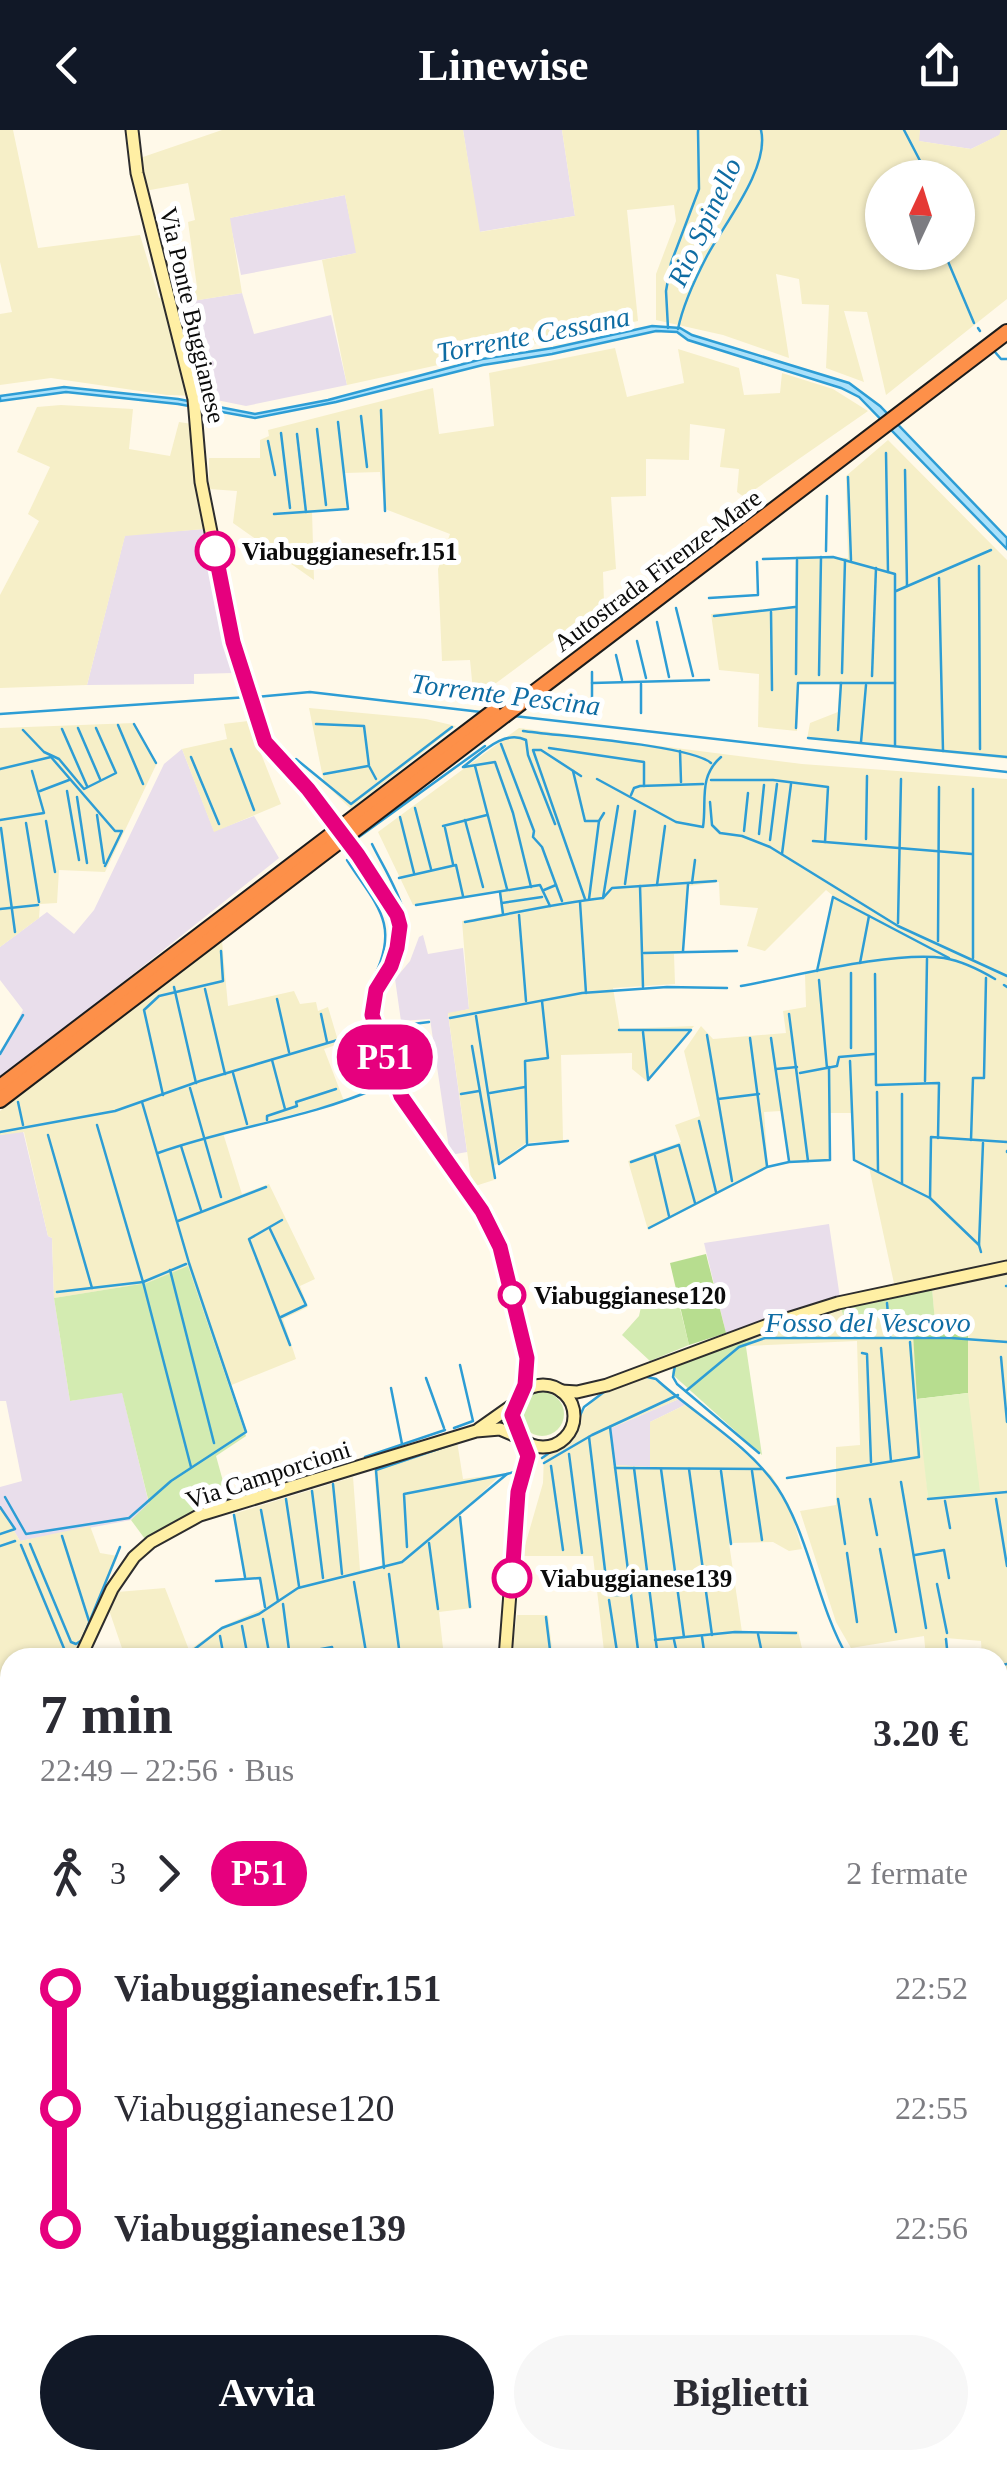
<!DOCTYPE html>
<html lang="it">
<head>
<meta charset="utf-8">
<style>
  :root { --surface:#fff; --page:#f7f7f7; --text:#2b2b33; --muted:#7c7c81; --accent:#111827 }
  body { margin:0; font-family:Georgia,serif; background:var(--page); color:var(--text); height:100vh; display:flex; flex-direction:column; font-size:38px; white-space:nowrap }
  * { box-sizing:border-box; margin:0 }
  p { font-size:32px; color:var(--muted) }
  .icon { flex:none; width:55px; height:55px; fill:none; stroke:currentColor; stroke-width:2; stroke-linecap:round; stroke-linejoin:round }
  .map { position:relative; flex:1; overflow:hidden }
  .side { position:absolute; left:0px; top:1518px; width:1008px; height:822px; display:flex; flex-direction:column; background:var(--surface); border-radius:30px 30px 0 0; box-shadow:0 2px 8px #0004 }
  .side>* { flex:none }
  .badge { padding:0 20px; border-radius:32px; font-size:35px; line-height:65px }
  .needle { width:65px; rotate:4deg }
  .controls { position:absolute; left:865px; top:30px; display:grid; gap:20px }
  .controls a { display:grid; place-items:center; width:110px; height:110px; border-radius:50%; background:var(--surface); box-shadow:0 2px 8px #0004; font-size:50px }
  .map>.badge { position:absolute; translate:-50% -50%; box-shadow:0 0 0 5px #fff }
  .legs { display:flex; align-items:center; gap:15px; height:110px; padding:0 40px; font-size:32px }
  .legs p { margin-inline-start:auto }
  .head { display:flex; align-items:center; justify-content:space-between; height:170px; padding:0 40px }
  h1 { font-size:55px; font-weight:700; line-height:75px }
  .button { display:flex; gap:20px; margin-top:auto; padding:20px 40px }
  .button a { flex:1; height:115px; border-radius:60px; background:var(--accent); color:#fff; font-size:40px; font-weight:700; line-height:115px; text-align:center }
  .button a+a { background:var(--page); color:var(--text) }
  ul { padding:0 40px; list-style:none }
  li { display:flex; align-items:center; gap:35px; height:120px; font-size:38px }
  li i { display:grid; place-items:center; width:15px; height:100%; margin:0 12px; background:currentColor }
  li i::after { content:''; width:25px; height:25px; margin:-12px; border:8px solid; border-radius:50%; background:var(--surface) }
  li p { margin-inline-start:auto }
  li:first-child i { background:linear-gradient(#0000 50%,currentColor 0) }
  li:last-child i { background:linear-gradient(currentColor 50%,#0000 0) }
  header { display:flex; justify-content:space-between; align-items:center; height:130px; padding:0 40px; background:var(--accent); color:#fff; font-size:45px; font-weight:700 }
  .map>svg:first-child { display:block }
  .industrial { fill:#e9deeb }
  .farmland { fill:#f6efc8; fill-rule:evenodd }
  .green { fill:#d3ebb1 }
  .forest { fill:#b7dd8f }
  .pitch { fill:#e5f2c3 }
  .water { fill:#abe1fa; stroke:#2d9dd5; stroke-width:2.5 }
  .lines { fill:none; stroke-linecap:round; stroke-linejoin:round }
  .stream { stroke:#2d9dd5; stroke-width:2.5 }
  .tertiary-casing { stroke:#3e3e3e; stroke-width:14 }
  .secondary-casing { stroke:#2d2d2d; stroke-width:15 }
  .motorway-casing { stroke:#1c1c1c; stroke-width:18 }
  .tertiary { stroke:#fff; stroke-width:10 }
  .secondary { stroke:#ffefa4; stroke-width:11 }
  .motorway { stroke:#fd9049; stroke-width:14 }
  .secondary-bridge-casing { stroke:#2d2d2d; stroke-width:15; stroke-linecap:butt }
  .secondary-bridge { stroke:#ffefa4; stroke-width:11 }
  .line-1-casing { stroke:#fff; stroke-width:22 }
  .line-1 { stroke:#e6007e; stroke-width:15 }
  .stop-1-dot { fill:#fff; stroke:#e6007e; stroke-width:5 }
  .labels { text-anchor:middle; stroke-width:10; stroke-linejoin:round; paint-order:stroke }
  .street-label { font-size:25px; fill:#0b0b0b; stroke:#fff }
  .stop-label { font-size:25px; font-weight:bold; fill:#0b0b0b; stroke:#fff; text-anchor:start }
  .water-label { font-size:28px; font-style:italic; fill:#0e6ca3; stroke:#fff }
</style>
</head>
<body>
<header><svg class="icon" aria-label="back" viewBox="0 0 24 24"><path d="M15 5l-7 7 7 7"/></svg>Linewise<svg class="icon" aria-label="share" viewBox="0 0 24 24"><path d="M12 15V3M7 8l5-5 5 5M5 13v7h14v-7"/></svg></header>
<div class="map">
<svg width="1007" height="2339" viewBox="0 0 1007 2339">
  <rect width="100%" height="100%" fill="#fff9e9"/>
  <!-- industrial -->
  <g class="industrial">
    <polygon points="463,0 562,0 575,86 479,102"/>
    <polygon points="920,0 1001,0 1000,5 971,19 918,11"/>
    <polygon points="345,65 357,123 241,145 229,88"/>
    <polygon points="242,163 254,204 331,185 347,255 246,276 197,266 173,174"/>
    <polygon points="204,399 233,543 194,544 194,554 87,555 125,405"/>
    <polygon points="182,619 214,701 254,686 279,728 0,950 0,926 23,880 0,850 0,817 47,782 74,804 94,780 164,634"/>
    <polygon points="423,805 428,824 463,818 469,879 448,884 467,1022 450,1025 430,889 401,891 395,849 410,831 419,807"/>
    <polygon points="23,1001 48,1106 52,1108 54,1168 70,1271 122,1262 149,1374 131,1390 20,1411 0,1377 0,1357 22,1351 6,1271 0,1271 0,1005"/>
    <polygon points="829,1094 840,1168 726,1203 704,1113"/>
    <polygon points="679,1269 687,1274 650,1292 650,1337 613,1335 611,1298"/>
  </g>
  <!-- farmland -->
  <g class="farmland">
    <path d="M0 0H13L38 118 140 105 159 168 197 157 188 92 195 90 188 53 145 61 140 28 222 0H463L480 102 575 86 562 0H920L919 11 971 19 999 5 1001 0H1007V169L886 265 867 182 844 181 864 252 826 238 829 175 802 174 799 149 776 144 789 228 723 205 656 190V144L676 91 674 75 627 80 638 191 347 255 322 130 356 123 345 65 230 88 242 163 174 174 197 266 167 265 51 248 0 255V184L12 182 0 132ZM882 48H958V122H882Z"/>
    <polygon points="615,218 627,267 684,253 678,219 739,238 744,265 780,263 782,243 833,259 868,281 744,367 737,362 739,339 720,337 725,299 690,294 689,330 646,329 646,366 611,367 616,439 603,442 604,473 484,562 473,561 470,530 442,531 438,439 450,404 385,379 380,342 345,343 346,379 312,381 314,450 233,393 237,361 209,359 209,328 260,328 260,310 269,306 268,300 433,258 439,304 494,296 489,243"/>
    <polygon points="61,275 133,279 129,319 170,326 179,292 192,294 204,399 125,406 87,555 0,558 0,465 39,391 28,384 50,337 17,322 37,277"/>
    <polygon points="888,310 1007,430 1007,629 807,609 810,593 838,582 839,554 799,555 797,601 758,597 759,544 719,540 711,484 795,476 796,426 848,428 846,346"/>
    <polygon points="309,578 426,589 456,596 351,679 324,653"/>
    <polygon points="248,591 281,674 214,702 182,619 227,609 224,594"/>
    <polygon points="134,593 157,633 105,742 59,740 57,773 40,774 39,788 0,817 0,598"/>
    <polygon points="519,598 802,634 1007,649 1007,1135 895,1158 869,1037 854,1031 853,983 830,983 831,1031 789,1033 781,981 764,982 768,1038 648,1100 628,1031 681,1012 675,995 700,986 684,921 701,896 713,909 786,903 783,881 806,877 805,844 818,840 832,765 826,760 765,821 747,816 758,778 720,775 719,752 689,756 682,823 674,824 675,854 613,858 620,899 694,896 648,952 632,939 632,923 561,925 563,1010 526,1013 494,1036 494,1050 472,1057 448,883 469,879 462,791 501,783 499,761 413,775 378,702"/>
    <polygon points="222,811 228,876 294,861 300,874 316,872 318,881 328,877 339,914 324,919 344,971 223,1003 242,1064 269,1054 315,1149 300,1156 308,1177 283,1189 296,1229 229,1256 188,1137 148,1153 54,1168 52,1108 48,1106 24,1002 0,1005 0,981"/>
    <polygon points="1007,1141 1007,1582 998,1582 998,1528 982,1527 981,1511 946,1508 948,1527 926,1527 924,1506 851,1518 836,1492 800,1381 836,1375 836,1317 860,1315 857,1211 746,1216 757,1203 841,1178 844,1189 889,1186 891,1204 913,1204 928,1367 968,1263 968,1206 936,1203 932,1158"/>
    <polygon points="643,1247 655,1250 679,1269 611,1298 613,1335 650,1337 650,1292 687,1274 772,1346 789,1375 802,1419 789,1421 773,1412 729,1413 742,1502 798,1501 804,1527 581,1527 580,1524 604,1521 593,1426 522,1426 543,1353 544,1325 570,1305 577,1289 597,1266"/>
    <polygon points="457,1311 463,1349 501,1344 461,1384 472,1478 439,1482 444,1527 125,1527 109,1480 117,1462 165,1458 189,1520 223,1496 264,1478 259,1449 244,1448 233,1384 353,1347 360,1440 382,1438 374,1338"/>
    <polygon points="0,1377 20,1411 90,1396 100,1423 118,1426 76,1527 10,1528 10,1618 3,1617 0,1625"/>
    <polygon points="517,1485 548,1485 553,1527 511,1528"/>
    <polygon points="10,1713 10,2142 0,2140 0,1724"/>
    <polygon points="998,1794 1007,1794 1004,1985 998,1985"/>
    <polygon points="998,2053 1007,2083 1007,2241 998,2241"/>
  </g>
  <!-- green -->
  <g class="green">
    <polygon points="188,1136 246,1306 216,1326 231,1380 145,1409 131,1390 149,1373 122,1263 70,1271 54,1168 147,1153"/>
    <polygon points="932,1158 936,1203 891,1205 888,1187 844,1189 841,1178"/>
    <polygon points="677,1166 689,1215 650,1231 622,1205 639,1186 641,1177"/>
    <polygon points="757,1203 746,1217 762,1325 672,1244 674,1233"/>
    <circle cx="542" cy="1284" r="22"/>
  </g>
  <!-- forest -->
  <g class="forest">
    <polygon points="706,1124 726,1203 689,1215 670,1133"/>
    <polygon points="936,1203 968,1205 968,1263 917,1269 913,1204"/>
  </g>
  <!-- pitch -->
  <polygon class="pitch" points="968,1263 980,1362 928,1368 917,1269"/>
  <!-- water -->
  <polygon class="water" points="652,196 680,198 692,205 849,253 880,276 1007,408 1007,419 859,267 841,258 688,210 677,202 656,201 552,224 483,235 336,272 255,288 178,274 66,262 0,271 0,266 64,257 178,269 255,284 328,270 482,229 553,218"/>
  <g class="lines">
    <!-- stream -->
    <g class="stream">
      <polyline points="904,0 929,48"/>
      <polyline points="944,122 974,193"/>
      <polyline points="668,198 666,161 671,133 699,59 698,0"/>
      <polyline points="978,198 980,201"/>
      <path d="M678 199C683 174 695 149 707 126 724 94 770 38 761 0"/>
      <polyline points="995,222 1001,229 1007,229"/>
      <polyline points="381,280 385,381"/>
      <polyline points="361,286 367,337"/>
      <polyline points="317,299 326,375"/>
      <polyline points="281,303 290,378"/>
      <polyline points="297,304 306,382"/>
      <polyline points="268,311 275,345"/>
      <polyline points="886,323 888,442"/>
      <polyline points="905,340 907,456"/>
      <polyline points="848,347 851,430"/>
      <polyline points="274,384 348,379 338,292"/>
      <polyline points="826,421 827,366"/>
      <polyline points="763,429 833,427 895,444 895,616"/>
      <polyline points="979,436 980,619"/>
      <polyline points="939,448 943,621"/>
      <polyline points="896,461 991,420"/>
      <polyline points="709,468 758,465 757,432"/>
      <polyline points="676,478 693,546"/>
      <polyline points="771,482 772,560"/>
      <polyline points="714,486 795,477"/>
      <polyline points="657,492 669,547"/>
      <polyline points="637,511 646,548"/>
      <polyline points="616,525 622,550"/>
      <polyline points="842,543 845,430"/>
      <polyline points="796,544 797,430"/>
      <polyline points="819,545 821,427"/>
      <polyline points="872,546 876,438"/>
      <polyline points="592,553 709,550"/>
      <polyline points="256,567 310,562 481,582"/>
      <polyline points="551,575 592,579 592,542"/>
      <polyline points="641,583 641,554"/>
      <polyline points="0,584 248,567"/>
      <polyline points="514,586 1007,642"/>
      <polyline points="134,594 156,633"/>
      <polyline points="316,594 364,596 369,636 376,649"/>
      <polyline points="118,595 143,654"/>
      <polyline points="78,598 100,649"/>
      <polyline points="796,598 798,553 895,553"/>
      <polyline points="62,599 87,656"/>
      <polyline points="23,600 44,622 59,629 84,659 116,643 96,598"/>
      <polyline points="838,600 841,553"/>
      <path d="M523 601C558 606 690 615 711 633"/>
      <polyline points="808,608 1007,627"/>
      <polyline points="861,612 866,555"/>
      <polyline points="501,614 534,701 533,707 542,717 556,755"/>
      <polyline points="549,618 644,632 644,656"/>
      <polyline points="231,619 254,680"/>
      <polyline points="680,621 681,652"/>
      <polyline points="191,627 219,694"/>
      <polyline points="296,629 351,674 452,597"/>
      <polyline points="475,636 507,759"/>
      <path d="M463 637C481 624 503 599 526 610L528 625 555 694"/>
      <polyline points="464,637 495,632 513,683 531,757"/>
      <polyline points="0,639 51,627 115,701 122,701 105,736"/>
      <polyline points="573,641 585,691 599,691 604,683"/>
      <polyline points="324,644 368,636"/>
      <polyline points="581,646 541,620 533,620 585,769"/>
      <path d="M597 649 676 692 703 697C707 671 698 647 721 627"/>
      <polyline points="711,650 773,650 828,657 825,712"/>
      <polyline points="40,661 69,650"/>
      <polyline points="67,661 79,730"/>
      <polyline points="631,665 634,658 640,656 703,654"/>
      <polyline points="77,667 87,733"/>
      <polyline points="710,672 712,695 720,703 742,706 770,717 898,796 1007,846"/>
      <polyline points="415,678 431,739"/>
      <polyline points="97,685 104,733"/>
      <polyline points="400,687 414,743"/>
      <polyline points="0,690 44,683 32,641"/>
      <polyline points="465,690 483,757"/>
      <polyline points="46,691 55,742"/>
      <polyline points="26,693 39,772"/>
      <polyline points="443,696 487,685"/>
      <polyline points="1,698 15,802"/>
      <polyline points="445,698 453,734"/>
      <polyline points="744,701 748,663"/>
      <polyline points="759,704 764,655"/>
      <polyline points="356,709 485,616"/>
      <polyline points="866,709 867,646"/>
      <polyline points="770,710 777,654"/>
      <polyline points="813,711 972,724"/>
      <path d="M372 714C389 749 419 789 401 828"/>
      <polyline points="782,724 791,654"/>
      <path d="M347 730C375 774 401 793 374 847"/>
      <polyline points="399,748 456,735 463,766"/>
      <polyline points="692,753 695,730"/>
      <polyline points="625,754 635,681"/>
      <polyline points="657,755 665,696"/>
      <polyline points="640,756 643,857"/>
      <polyline points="544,760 556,755 562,771"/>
      <polyline points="500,762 503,784"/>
      <polyline points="603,768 618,676"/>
      <polyline points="589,769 599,691"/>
      <polyline points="580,772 586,863"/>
      <polyline points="502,773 542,767"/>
      <polyline points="416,775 540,755 550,776"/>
      <polyline points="0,779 38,775"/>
      <polyline points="519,785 526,871"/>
      <path d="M465 792C511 784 557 773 603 768L612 758 716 751"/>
      <polyline points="898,793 901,649"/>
      <polyline points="938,811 939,657"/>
      <polyline points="683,821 688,754"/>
      <polyline points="644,823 737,821"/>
      <polyline points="973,828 973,659"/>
      <polyline points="860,833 869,786"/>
      <polyline points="817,841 833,767 949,828"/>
      <polyline points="875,844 876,955 939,953 938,1008"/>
      <polyline points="819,850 827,938"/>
      <polyline points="1004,855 1007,857"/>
      <path d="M741 856C796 846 891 821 944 828 961 831 980 840 995 849"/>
      <polyline points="174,857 196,953"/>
      <polyline points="205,859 225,944"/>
      <polyline points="277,869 289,922"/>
      <polyline points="321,884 327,912"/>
      <polyline points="789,884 808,1031"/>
      <polyline points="476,886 499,1034 527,1015 568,1011"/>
      <polyline points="450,888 582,863 667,857 727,858"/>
      <polyline points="381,898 429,892"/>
      <polyline points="619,900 691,900 648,950"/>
      <polyline points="643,902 648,949"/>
      <polyline points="707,905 732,1051"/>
      <polyline points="750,908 767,1036"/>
      <polyline points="771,908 789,1031"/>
      <polyline points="472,916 495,1048"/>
      <polyline points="851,918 851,843"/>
      <polyline points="0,924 23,885"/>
      <polyline points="272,930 285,979"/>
      <polyline points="850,931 854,1030 930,1068 979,1115 981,1122"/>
      <polyline points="776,939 797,937"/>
      <polyline points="233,943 247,994"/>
      <polyline points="800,943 837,936 839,927 874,924"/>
      <polyline points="925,951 927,829"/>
      <polyline points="190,958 221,1067"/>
      <polyline points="877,962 878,1041"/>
      <polyline points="490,963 525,957"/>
      <polyline points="461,964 479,961"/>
      <polyline points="163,965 144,880 159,866 223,851 221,821"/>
      <polyline points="718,969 759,964"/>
      <polyline points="18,972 23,995"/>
      <polyline points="267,990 267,986 297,976 296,972 336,959"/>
      <polyline points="699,991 716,1062"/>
      <polyline points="97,995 143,1152 191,1337"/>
      <polyline points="0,1002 115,981 200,951 368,901"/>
      <polyline points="48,1005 92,1158"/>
      <polyline points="971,1010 973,948 984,948 986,848"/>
      <polyline points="527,1013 525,931 548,928 542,871"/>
      <polyline points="181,1016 201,1080"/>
      <polyline points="1007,1021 1007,1022"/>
      <path d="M158 1023C230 997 307 989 377 958"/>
      <polyline points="655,1026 669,1086"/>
      <polyline points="631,1032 679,1015 695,1073"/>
      <polyline points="902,1053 902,964"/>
      <polyline points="930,1068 931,1007 1007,1012"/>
      <polyline points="282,1090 249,1109 290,1215"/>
      <polyline points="178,1091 266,1057"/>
      <polyline points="649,1098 767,1037 789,1032 830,1030 829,937"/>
      <polyline points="270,1099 306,1175 281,1187"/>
      <polyline points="979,1115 983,1013"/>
      <polyline points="170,1140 214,1313"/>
      <polyline points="1006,1156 1007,1156"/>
      <polyline points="57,1162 143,1152 186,1134"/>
      <polyline points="887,1173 890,1207"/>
      <polyline points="881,1218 891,1331"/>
      <polyline points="862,1223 867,1224 871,1332"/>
      <polyline points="1001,1227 1007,1292"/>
      <polyline points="675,1235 673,1247 677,1254 759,1323"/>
      <path d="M643 1246 656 1249C693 1283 749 1315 777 1357 810 1407 817 1475 848 1528"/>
      <polyline points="426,1248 444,1298"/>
      <polyline points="391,1258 402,1314"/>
      <polyline points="686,1261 739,1217 765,1208 951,1208 1007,1212"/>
      <polyline points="610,1297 639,1528"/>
      <polyline points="454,1298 473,1291 460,1235"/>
      <polyline points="589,1307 608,1465 627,1465"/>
      <polyline points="569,1324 582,1423"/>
      <polyline points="365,1327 445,1300"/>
      <polyline points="542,1328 569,1309 584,1277 604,1262"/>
      <polyline points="544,1333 592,1305 678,1265"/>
      <polyline points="551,1336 563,1420"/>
      <polyline points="615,1338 762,1339"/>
      <polyline points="634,1338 658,1528"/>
      <polyline points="661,1339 684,1507"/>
      <polyline points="689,1339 712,1505"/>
      <polyline points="721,1341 731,1414"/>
      <polyline points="752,1341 762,1410"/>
      <polyline points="787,1348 919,1327 910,1212"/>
      <polyline points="901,1352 926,1498"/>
      <polyline points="333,1354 342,1444"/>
      <polyline points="312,1361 323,1448"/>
      <polyline points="5,1367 26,1404 129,1388 171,1351 246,1302 189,1133 142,972"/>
      <polyline points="286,1369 299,1456"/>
      <polyline points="838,1369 845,1414"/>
      <polyline points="870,1369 877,1405"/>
      <polyline points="928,1369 1007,1362"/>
      <polyline points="996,1369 1007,1436"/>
      <polyline points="945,1371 950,1398"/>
      <polyline points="0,1377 15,1399 0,1404"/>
      <polyline points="261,1380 278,1471"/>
      <polyline points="234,1385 245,1447"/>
      <polyline points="460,1387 470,1477"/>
      <polyline points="62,1406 89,1491"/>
      <polyline points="429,1413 438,1479"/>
      <polyline points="30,1414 71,1512 76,1514 82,1510 120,1417"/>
      <polyline points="21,1415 68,1528"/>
      <polyline points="0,1416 15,1411"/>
      <polyline points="407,1417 404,1364 507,1344"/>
      <polyline points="880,1419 896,1502"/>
      <polyline points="847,1423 857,1492"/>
      <polyline points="915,1425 944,1420 949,1448"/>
      <polyline points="384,1438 376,1340 456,1313"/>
      <polyline points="389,1444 400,1526"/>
      <polyline points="216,1451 260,1448 265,1477"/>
      <polyline points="354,1452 367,1528"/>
      <polyline points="937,1454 947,1503"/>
      <polyline points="609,1470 618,1528"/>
      <polyline points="283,1474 290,1528"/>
      <polyline points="546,1487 551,1528"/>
      <polyline points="263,1489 270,1528"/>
      <polyline points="242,1496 248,1528"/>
      <polyline points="758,1504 763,1528"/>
      <polyline points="220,1506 224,1528"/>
      <polyline points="702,1507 705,1528"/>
      <polyline points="946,1509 948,1528"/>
      <polyline points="655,1510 735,1502 796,1503"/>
      <polyline points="674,1510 678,1528"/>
      <polyline points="289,1525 332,1517 334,1528"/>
      <polyline points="191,1526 191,1528"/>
      <polyline points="310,1526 310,1528"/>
      <polyline points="183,1528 222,1498 259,1484 298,1458 402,1432 507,1344 517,1341"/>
      <polyline points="998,1536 1007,1534"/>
      <polyline points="998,1550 1007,1551"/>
      <polyline points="998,1585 1007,1584"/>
      <polyline points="0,1614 10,1615"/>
      <polyline points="0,1727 9,1715"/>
      <polyline points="998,1858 1002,1954"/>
      <polyline points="0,1868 10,1869"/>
      <polyline points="998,1913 1007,1913"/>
      <polyline points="0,2007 10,2006"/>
      <polyline points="998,2083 1007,2083"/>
      <polyline points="998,2111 1007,2148"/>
      <polyline points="0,2139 10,2141"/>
      <polyline points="998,2152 1007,2151"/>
      <polyline points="998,2174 1004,2239 1007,2239"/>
      <polyline points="226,2330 226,2339"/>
      <polyline points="876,2330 893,2339"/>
      <polyline points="913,2330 914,2339"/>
    </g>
    <!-- tertiary casing -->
    <g class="tertiary-casing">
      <polyline id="tertiary" points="998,1987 1007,1988"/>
    </g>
    <!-- secondary casing -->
    <g class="secondary-casing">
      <g id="secondary">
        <polyline points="132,0 137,43 194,269 201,352 233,512 265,612 328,686"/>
        <polyline points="358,725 390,772 400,796 395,824 372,872 372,888 401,966 482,1081 499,1111 527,1229 526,1249 521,1266"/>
        <circle cx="543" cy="1286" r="31"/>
        <polyline points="561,1261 577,1262 607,1255 768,1195 838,1173 1007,1137"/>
        <polyline points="479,1299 513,1275"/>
        <polyline points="80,1528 112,1459 134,1427 151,1412 200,1385 476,1301 500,1299 523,1309"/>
        <polyline points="505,1528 517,1371 528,1325 524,1310"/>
        <polyline points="0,1710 10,1690"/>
        <polyline points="539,2330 546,2339"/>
      </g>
    </g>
    <!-- motorway casing -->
    <g class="motorway-casing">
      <g id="motorway">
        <polyline points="0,957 493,582"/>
        <polyline points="0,970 1007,202"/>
      </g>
    </g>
    <!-- tertiary -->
    <use href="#tertiary" class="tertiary"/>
    <!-- secondary -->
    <use href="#secondary" class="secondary"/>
    <!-- motorway -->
    <use href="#motorway" class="motorway"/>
    <!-- secondary-bridge casing -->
    <g class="secondary-bridge-casing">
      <polyline id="secondary-bridge" points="328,686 358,725"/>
    </g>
    <!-- secondary-bridge -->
    <use href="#secondary-bridge" class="secondary-bridge"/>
  </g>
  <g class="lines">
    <!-- line-1 casing -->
    <g class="line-1-casing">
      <polyline id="line-1" points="215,421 233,512 265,612 308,659 358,725 397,785 400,796 397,818 391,836 376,860 372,885 401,966 482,1081 500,1117 527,1228 525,1255 512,1285 528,1326 518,1362 512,1448"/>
    </g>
    <!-- line-1 -->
    <use href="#line-1" class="line-1"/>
  </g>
  <!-- markers -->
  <g class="stop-1-dot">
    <circle cx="215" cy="421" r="18"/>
    <circle cx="512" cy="1165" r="12"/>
    <circle cx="512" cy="1448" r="18"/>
  </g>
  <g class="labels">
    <!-- street labels -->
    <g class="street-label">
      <text transform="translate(193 185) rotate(77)" y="9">Via Ponte Buggianese</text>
      <text transform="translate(657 440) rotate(-37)" y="9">Autostrada Firenze-Mare</text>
      <text transform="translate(268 1344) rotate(-18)" y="9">Via Camporcioni</text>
    </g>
    <!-- stop labels -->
    <g class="stop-label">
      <text x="242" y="430">Viabuggianesefr.151</text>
      <text x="534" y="1174">Viabuggianese120</text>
      <text x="540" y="1457">Viabuggianese139</text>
    </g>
    <!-- water labels -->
    <g class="water-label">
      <text transform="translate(704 92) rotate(-65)" y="10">Rio Spinello</text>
      <text transform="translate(533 204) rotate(-11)" y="10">Torrente Cessana</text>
      <text transform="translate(506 564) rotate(7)" y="10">Torrente Pescina</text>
      <text x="868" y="1202">Fosso del Vescovo</text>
    </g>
  </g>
</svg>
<div class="controls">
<a><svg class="needle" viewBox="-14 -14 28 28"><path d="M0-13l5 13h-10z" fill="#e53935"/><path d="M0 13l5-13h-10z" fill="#7c7c81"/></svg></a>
</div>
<b class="badge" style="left:385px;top:927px;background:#e6007e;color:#fff">P51</b>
<section class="side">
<div class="head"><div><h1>7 min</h1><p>22:49 – 22:56 · Bus</p></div><b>3.20 €</b></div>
<div class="legs"><svg class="icon" aria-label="walk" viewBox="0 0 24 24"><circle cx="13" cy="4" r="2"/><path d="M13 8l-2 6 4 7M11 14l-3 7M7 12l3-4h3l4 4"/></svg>3<svg class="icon" aria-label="forward" viewBox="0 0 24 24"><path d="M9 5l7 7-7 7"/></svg><b class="badge" style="background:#e6007e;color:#fff">P51</b><p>2 fermate</p></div>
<ul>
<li><i style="color:#e6007e"></i><b>Viabuggianesefr.151</b><p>22:52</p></li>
<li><i style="color:#e6007e"></i><span>Viabuggianese120</span><p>22:55</p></li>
<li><i style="color:#e6007e"></i><b>Viabuggianese139</b><p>22:56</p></li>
</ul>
<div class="button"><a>Avvia</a><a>Biglietti</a></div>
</section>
</div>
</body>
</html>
